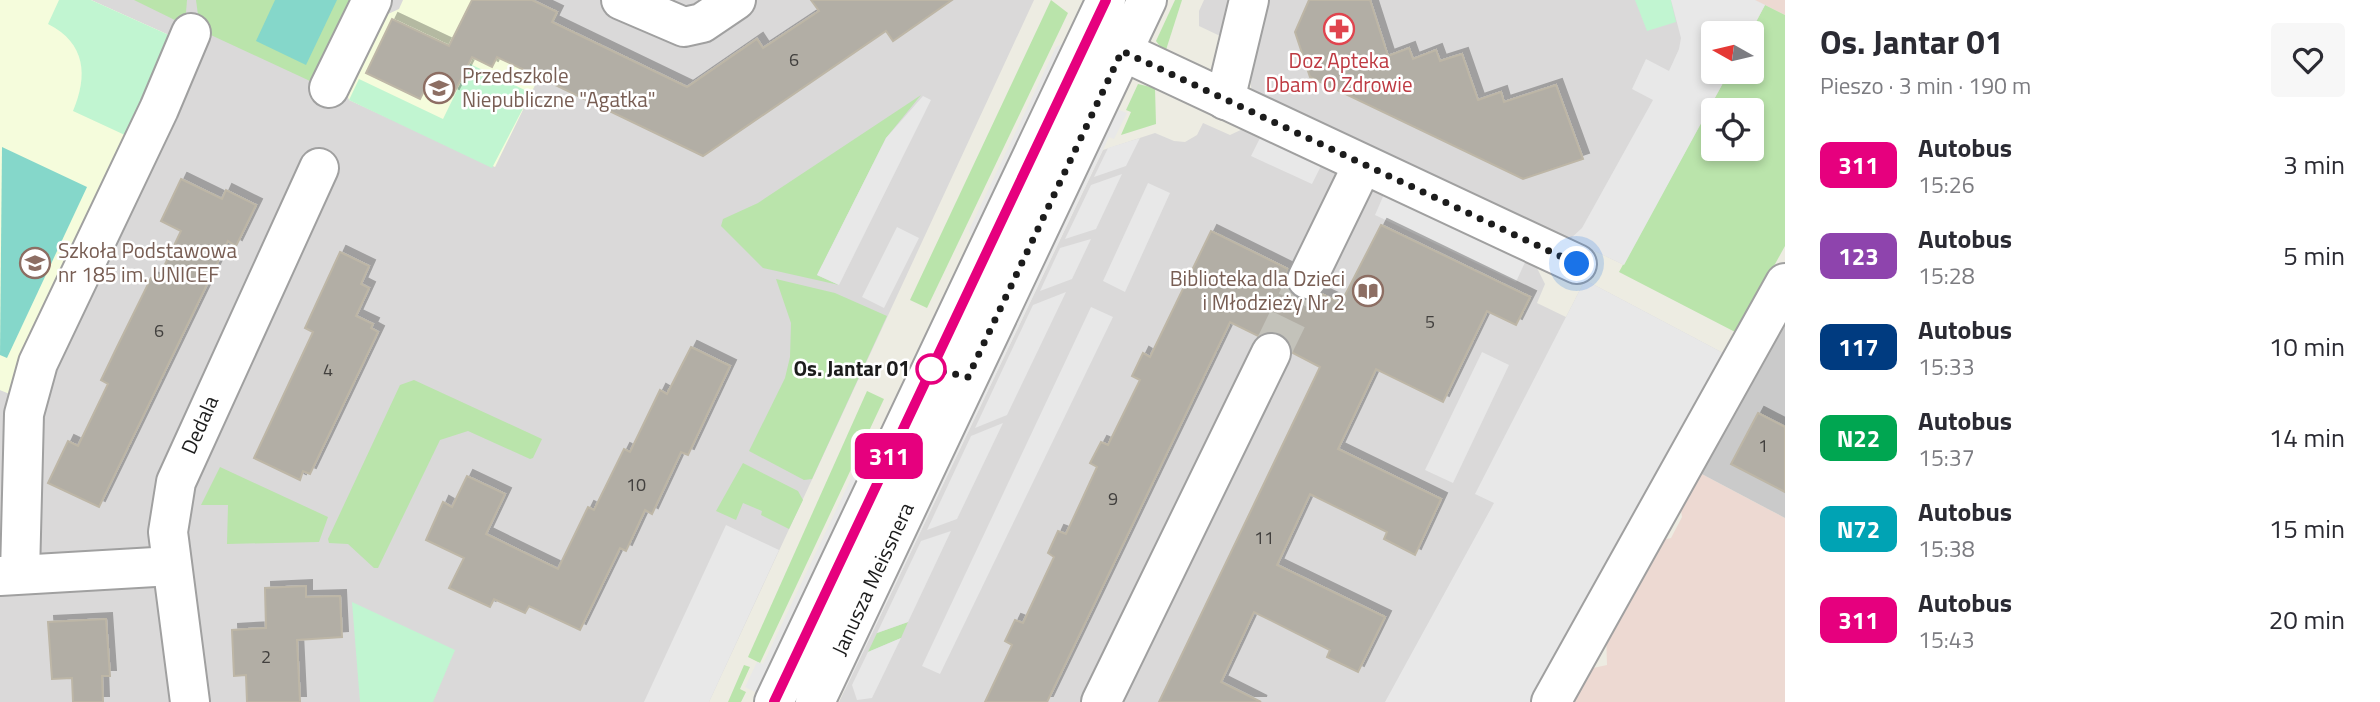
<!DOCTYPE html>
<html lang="pl">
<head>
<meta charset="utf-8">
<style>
  :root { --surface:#fff; --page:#f7f7f7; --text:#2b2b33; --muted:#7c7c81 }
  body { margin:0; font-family:"Titillium Web",sans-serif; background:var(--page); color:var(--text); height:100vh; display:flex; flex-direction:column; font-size:26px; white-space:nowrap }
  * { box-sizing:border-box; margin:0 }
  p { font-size:23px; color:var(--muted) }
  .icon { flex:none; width:38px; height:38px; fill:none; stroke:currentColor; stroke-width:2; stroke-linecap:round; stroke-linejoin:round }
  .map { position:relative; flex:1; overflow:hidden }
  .sheet { display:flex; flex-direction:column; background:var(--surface); width:595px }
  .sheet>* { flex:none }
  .badge { padding:0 14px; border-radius:10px; font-size:24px; line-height:46px }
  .needle { width:46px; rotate:278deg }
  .controls { position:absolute; left:1701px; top:21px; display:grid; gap:14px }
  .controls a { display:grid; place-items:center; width:63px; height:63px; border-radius:7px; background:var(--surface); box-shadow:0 4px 10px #0003; font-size:35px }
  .you { position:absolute; width:35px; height:35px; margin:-18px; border:5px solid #fff; border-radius:50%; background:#1a73e8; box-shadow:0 0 0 10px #1a73e833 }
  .map>.badge { position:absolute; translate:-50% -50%; box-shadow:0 0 0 4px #fff }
  .round { display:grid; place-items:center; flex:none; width:74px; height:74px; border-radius:7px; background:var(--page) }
  .overview { display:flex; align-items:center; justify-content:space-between; height:119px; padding:0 35px }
  h1 { font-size:33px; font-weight:700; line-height:52px }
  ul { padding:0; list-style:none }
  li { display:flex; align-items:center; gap:21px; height:91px; padding:0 35px }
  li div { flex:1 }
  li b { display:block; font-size:26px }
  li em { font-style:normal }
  li .badge { min-width:77px; font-weight:700; text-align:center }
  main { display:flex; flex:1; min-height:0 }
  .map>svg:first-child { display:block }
  .residential { fill:#dad9d9 }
  .commercial { fill:#edd9d2 }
  .education { fill:#f5fcdc }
  .religious { fill:#cacaca }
  .grass { fill:#bae4ab; fill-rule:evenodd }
  .park { fill:#c1f5d1 }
  .pitch { fill:#85d7ca }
  .parking { fill:#e8e8e8 }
  .building { fill:#b2aea5; stroke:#bdb6a6; stroke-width:2; filter:url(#shadow) }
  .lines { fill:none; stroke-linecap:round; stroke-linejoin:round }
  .minor-tunnel { stroke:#c3c2ba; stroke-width:38; stroke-dasharray:38 19; stroke-linecap:butt }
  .minor-casing { stroke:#a0a0a0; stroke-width:42 }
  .minor { stroke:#fff; stroke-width:38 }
  .line-casing { stroke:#fff; stroke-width:16 }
  .line { stroke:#e6007e; stroke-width:10 }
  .walk { stroke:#1c1c1c; stroke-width:7; stroke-dasharray:0 12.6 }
  .stop-dot { fill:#fff; stroke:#e6007e; stroke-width:3.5 }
  .labels { text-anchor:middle; stroke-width:5; stroke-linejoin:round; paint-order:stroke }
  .number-label { font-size:18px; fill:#42403e }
  .health-label { font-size:21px; fill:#be3a42; stroke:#fff }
  .education-label { font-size:21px; fill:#785e54; stroke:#fff; text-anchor:start }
  .stop-label { font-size:21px; font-weight:bold; fill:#1c1c1c; stroke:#fff; text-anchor:end }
  .street-label { font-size:21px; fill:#1c1c1c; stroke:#fff }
</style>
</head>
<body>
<main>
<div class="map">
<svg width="1785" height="702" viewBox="0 0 1785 702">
  <defs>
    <filter id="shadow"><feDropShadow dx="6" dy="-6" stdDeviation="0" flood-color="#0004"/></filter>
  </defs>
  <rect width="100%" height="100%" fill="#edece2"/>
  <!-- residential -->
  <g class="residential">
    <polygon points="91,0 1034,0 709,702 0,702 0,390 11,394 171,36"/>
    <polygon points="1204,0 1755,0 1765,5 1750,33 1713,33 1713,72 1729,72 1624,265 1570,239 1550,241 1252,92 1250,80 1256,53 1199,26 1199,11"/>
    <polygon points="1203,123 1230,135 1245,128 1336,172 1340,177 1370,190 1381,191 1536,266 1545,284 1537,303 1566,317 1585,280 1725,354 1533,702 839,702 1103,150 1155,133 1174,141 1185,142 1197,135"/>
  </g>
  <!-- commercial -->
  <g class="commercial">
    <polygon points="1755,0 1785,0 1785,15"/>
    <polygon points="1698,472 1785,518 1785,702 1567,702 1584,670 1607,665 1606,632 1658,541 1671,538 1682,517 1680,503"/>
  </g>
  <!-- education -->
  <g class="education">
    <polygon points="0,0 91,0 171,36 12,395 0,390"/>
    <polygon points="403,0 484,0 450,46 492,67 497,57 539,77 495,167 349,100 343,83 375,20 399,9"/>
  </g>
  <!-- religious -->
  <polygon class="religious" points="1785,318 1785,518 1698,472"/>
  <!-- grass -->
  <g class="grass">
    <polygon points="134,0 187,0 185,25"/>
    <polygon points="196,0 351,0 310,81 200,30"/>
    <polygon points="1051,0 1068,13 927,308 910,300"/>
    <polygon points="1175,0 1182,0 1165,53 1156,41"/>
    <path d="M1765 5 1785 15V246L1737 333 1619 272 1729 72H1752L1750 33ZM1713 110H1752V149H1713Z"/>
    <polygon points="1138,84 1155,88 1156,124 1121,135 1131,112 1126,110"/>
    <polygon points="921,95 886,138 817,275 839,285 763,268 721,226 723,219 758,203"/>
    <polygon points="776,279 835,293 887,316 812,479 804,480 749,451 785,378 790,357 791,323"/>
    <polygon points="414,380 542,439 533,458 530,459 468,431 440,440 378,568 374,568 348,544 329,543 328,539 400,385"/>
    <polygon points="867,391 884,399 760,663 748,657"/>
    <polygon points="743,463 798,491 803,500 789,529 761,515 762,511 743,503 736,520 716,511"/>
    <polygon points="220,467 328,517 319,542 227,544 228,505 201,505"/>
    <polygon points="908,622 901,638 868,652 877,633"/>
    <polygon points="744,665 750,667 740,689 746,692 741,702 728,702"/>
  </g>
  <!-- park -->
  <g class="park">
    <path d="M59 0H91L171 36 127 136 73 111C88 76 86 43 48 24Z"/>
    <polygon points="1635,0 1671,0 1676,22 1647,31"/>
    <polygon points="470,64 531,93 492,168 349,100 359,79 443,119"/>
    <polygon points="352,602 455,650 433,702 360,702"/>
  </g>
  <!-- pitch -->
  <g class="pitch">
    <polygon points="275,0 337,0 306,65 256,41"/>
    <polygon points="2,147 87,187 7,358 0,355"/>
  </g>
  <!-- parking -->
  <g class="parking">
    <polygon points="1671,0 1755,0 1765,5 1750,33 1713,33 1713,72 1729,72 1624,265 1570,239 1582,228 1653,100 1632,89 1646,59 1669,71 1679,49 1681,38"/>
    <polygon points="1071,39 974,244 969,230 1056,47"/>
    <polygon points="923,96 931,100 839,285 817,275 886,138"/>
    <polygon points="1111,107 1127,113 1114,139 1109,137 845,690 839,691"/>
    <polygon points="1262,134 1323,162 1312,184 1251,156"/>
    <polygon points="1140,138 1126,166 1094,177 1108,148"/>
    <polygon points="1122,174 1096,229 1065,239 1091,185"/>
    <polygon points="1148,183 1170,193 1125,292 1103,281"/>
    <polygon points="1385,192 1526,260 1516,282 1375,215"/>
    <polygon points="897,227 919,238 884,308 862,297"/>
    <polygon points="1091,239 1072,279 1040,291 1060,248"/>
    <polygon points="1585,280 1725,354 1533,702 1385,702 1494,503 1475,494"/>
    <polygon points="1066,292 1007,415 975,428 1033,305"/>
    <polygon points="1091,307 1113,317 940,674 922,666"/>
    <polygon points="1482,352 1509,365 1453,483 1425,470"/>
    <polygon points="1003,423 957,519 927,530 971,436"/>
    <polygon points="880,441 761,695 745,687 757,662 763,664 866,447"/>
    <polygon points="726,525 779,550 709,702 644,702"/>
    <polygon points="951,531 908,622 877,633 921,541"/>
    <polygon points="901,638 872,698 857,700 852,685 868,652"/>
  </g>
  <!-- building -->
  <g class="building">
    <polygon points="472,0 532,0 557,12 552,22 687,87 757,39 763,48 819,11 811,0 952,0 893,41 886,31 703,156 497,57 492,67 472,57 453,95 428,83 420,99 366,73 392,19 449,46"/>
    <polygon points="1309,0 1370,0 1388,56 1409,48 1413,59 1436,50 1440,61 1462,54 1478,100 1501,92 1504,102 1556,85 1583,159 1523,179 1310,77 1295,32"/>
    <polygon points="181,179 222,199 226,190 256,205 236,246 228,241 99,507 48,483 68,441 78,446 108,384 101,380 116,349 151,278 157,281 181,231 161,221"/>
    <polygon points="1381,225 1530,297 1516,325 1487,311 1443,402 1376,369 1338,449 1441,499 1415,555 1384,539 1387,532 1310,494 1277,565 1385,617 1358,672 1327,657 1330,650 1254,612 1221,682 1261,702 1159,702 1320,367 1293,353 1289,341 1281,334 1269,331 1258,336 1230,322 1047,702 985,702 1012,645 1005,641 1015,620 1023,623 1054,557 1048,553 1058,531 1066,534 1097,467 1090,463 1101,442 1108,445 1140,380 1132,376 1143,353 1150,357 1211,231 1288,269 1285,281 1289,291 1297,298 1309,301 1322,294 1341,303"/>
    <polygon points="340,252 369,266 361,284 369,288 356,316 373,324 371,328 378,332 310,474 303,471 300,480 254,458 313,332 305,328"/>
    <polygon points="691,347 730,366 688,455 681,452 652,514 645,510 626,551 620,548 580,630 529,606 525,613 494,599 490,607 449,588 464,558 426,540 443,502 452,507 467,476 505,494 486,534 558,569 588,507 594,510 624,449 630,452 660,390 667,394"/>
    <polygon points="1758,413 1785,427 1785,492 1731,464"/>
    <polygon points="306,586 306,597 340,596 342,637 297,640 300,702 247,702 246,675 234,676 232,630 266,628 265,588"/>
    <polygon points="106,619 110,676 102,676 103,702 73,702 72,678 52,679 48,622"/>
  </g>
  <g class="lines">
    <!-- minor-tunnel -->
    <polyline class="minor-tunnel" points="1271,353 1307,279"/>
    <!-- minor casing -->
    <g class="minor-casing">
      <g id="minor">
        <polyline points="621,0 684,27 702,23 736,0"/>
        <polyline points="1111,28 1122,51 1577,264"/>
        <polyline points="329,88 372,0"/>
        <polyline points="1225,100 1249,0"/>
        <polyline points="1307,279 1362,166"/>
        <polyline points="20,574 24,414 38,363 159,109 191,33"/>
        <polyline points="0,576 172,566"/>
        <polyline points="190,702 168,532 176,482 319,168"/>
        <polyline points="774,702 1106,0"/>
        <polyline points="815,702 1147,0"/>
        <polyline points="1101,702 1271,353"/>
        <polyline points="1551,702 1785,283"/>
      </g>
    </g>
    <!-- minor -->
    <use href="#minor" class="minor"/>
  </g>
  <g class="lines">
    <!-- line casing -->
    <g class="line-casing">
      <polyline id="line" points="774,702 1106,0"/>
    </g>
    <!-- line -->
    <use href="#line" class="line"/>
    <!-- walk -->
    <polyline class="walk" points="931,369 968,377 1122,51 1577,264"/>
  </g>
  <!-- icons -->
  <defs>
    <g id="pharmacy-ring" transform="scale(1.575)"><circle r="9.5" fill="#fff" stroke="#e0444e" stroke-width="1.5"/><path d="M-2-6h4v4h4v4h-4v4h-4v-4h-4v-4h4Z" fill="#e0444e"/></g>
    <g id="school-ring" transform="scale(1.575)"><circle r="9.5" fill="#fff" stroke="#8d6e63" stroke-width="1.5"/><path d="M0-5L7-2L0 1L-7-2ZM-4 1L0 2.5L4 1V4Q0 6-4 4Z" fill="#8d6e63"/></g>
    <g id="library-ring" transform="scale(1.575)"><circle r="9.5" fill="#fff" stroke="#8d6e63" stroke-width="1.5"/><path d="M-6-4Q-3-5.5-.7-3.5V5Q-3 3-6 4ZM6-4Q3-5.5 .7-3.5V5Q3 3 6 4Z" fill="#8d6e63"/></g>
  </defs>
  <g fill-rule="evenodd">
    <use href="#pharmacy-ring" x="1339" y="29"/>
    <use href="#school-ring" x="439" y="88"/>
    <use href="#school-ring" x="35" y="263"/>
    <use href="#library-ring" x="1368" y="291"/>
  </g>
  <!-- markers -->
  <circle class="stop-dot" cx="931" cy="369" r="14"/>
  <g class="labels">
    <!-- number labels -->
    <g class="number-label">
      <text x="794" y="66">6</text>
      <text x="1430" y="328">5</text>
      <text x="159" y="337">6</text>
      <text x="328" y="376">4</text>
      <text x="1763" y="452">1</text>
      <text x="636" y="491">10</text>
      <text x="1113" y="505">9</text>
      <text x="1264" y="544">11</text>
      <text x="266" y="663">2</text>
    </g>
    <!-- health labels -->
    <g class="health-label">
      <text x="1339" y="68">Doz Apteka<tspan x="1339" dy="24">Dbam O Zdrowie</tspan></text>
    </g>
    <!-- education labels -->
    <g class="education-label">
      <text x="462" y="83">Przedszkole<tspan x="462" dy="24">Niepubliczne "Agatka"</tspan></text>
      <text x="58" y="258">Szkoła Podstawowa<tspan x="58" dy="24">nr 185 im. UNICEF</tspan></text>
      <text x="1345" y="286" text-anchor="end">Biblioteka dla Dzieci<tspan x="1345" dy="24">i Młodzieży Nr 2</tspan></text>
    </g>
    <!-- stop labels -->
    <g class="stop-label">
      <text x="910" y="376">Os. Jantar 01</text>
    </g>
    <!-- street labels -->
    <g class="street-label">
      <text transform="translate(200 425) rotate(-66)" y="7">Dedala</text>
      <text transform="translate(873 579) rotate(-65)" y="7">Janusza Meissnera</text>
    </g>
  </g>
</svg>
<div class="controls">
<a><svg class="needle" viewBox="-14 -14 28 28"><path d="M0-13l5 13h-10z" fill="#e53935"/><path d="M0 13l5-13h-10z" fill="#7c7c81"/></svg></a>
<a><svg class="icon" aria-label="locate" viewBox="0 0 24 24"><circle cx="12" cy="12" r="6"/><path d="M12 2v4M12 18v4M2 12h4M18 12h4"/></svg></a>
</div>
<div class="you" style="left:1577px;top:264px"></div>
<b class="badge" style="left:889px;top:456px;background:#e6007e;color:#fff">311</b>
</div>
<section class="sheet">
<div class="overview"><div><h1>Os. Jantar 01</h1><p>Pieszo · 3 min · 190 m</p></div><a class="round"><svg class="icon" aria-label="heart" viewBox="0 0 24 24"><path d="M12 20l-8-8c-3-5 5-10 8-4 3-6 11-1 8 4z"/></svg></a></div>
<ul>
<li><span class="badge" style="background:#e6007e;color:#fff">311</span><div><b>Autobus</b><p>15:26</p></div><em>3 min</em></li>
<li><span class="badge" style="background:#8e44ad;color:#fff">123</span><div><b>Autobus</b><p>15:28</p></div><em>5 min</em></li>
<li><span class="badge" style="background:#003b80;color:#fff">117</span><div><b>Autobus</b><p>15:33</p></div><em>10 min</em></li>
<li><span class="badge" style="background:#00a651;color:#fff">N22</span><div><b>Autobus</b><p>15:37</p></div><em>14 min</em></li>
<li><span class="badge" style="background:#00a3b4;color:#fff">N72</span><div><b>Autobus</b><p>15:38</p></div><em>15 min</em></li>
<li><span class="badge" style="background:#e6007e;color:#fff">311</span><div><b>Autobus</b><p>15:43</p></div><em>20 min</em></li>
</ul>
</section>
</main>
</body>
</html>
